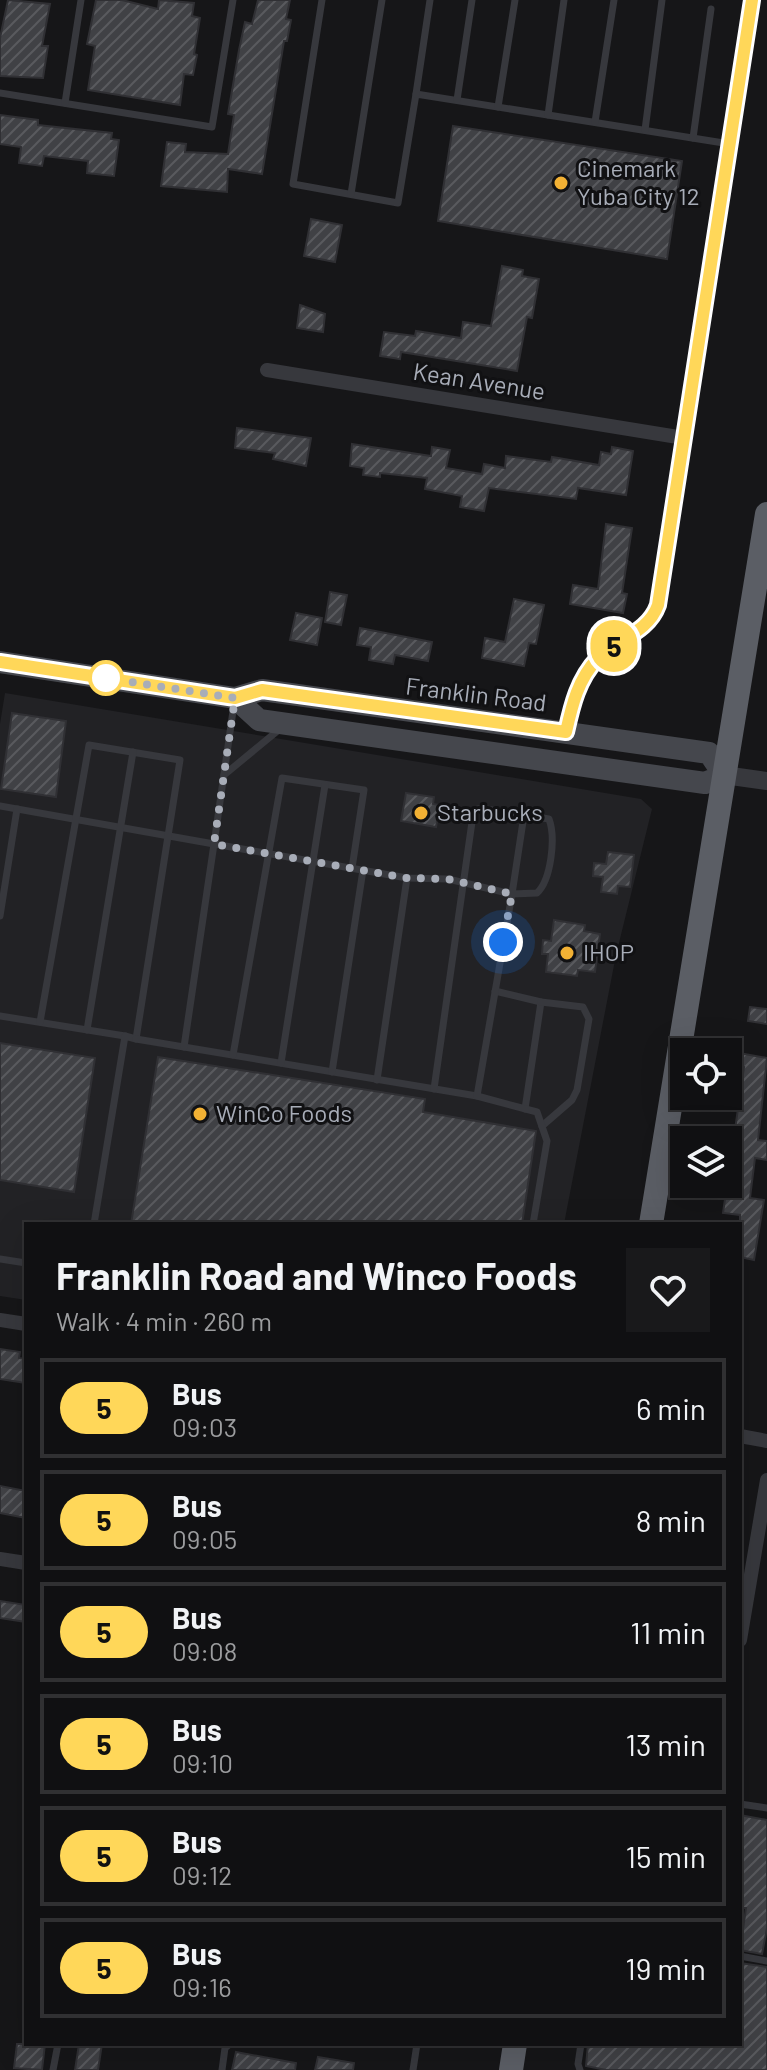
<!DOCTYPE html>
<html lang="en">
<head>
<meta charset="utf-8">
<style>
  :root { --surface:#101012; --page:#19191b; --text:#f1f3f6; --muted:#9c9d9f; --line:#303032 }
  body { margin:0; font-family:Barlow,sans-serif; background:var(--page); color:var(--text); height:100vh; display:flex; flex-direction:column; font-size:30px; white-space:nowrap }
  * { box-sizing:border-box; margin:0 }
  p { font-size:26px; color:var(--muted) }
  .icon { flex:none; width:44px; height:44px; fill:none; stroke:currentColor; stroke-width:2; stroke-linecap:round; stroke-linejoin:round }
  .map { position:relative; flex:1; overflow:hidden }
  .sheet { position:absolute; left:24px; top:1222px; width:718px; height:824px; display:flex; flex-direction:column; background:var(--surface); border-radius:0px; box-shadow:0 8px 32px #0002,0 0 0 2px var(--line) }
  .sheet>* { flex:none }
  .badge { padding:0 16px; border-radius:26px; font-size:28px; line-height:52px }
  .tools { position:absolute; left:670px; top:1038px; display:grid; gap:16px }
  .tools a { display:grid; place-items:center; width:72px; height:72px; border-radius:0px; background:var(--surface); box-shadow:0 8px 32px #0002,0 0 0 2px var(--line); font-size:40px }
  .you { position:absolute; width:40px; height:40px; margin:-20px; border:6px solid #fff; border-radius:50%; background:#1a73e8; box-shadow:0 0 0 12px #1a73e833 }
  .map>.badge { position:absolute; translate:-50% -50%; box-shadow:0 0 0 4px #fff }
  .round { display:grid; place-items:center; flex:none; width:84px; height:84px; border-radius:0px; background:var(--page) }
  .head { display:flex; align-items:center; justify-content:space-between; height:136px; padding:0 32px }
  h1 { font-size:38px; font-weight:700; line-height:60px }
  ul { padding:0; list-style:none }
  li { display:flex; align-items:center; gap:24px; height:100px; margin:0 16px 12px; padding:0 16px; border:4px solid var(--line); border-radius:0px }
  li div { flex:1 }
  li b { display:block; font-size:30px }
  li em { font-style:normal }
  li .badge { min-width:88px; font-weight:700; text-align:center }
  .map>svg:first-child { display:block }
  .built { fill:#222225 }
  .building { fill:url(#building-hatch); stroke:#303034; stroke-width:2 }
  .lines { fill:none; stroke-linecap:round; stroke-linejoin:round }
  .service { stroke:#37383d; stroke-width:7 }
  .minor { stroke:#37383d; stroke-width:14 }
  .tertiary { stroke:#37383d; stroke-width:18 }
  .secondary { stroke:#45474d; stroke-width:22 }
  .trunk { stroke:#5b5e65; stroke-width:24 }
  .line-casing { stroke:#fff; stroke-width:18 }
  .line { stroke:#ffd759; stroke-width:12 }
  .walk { stroke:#a8adb8; stroke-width:8; stroke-dasharray:0 14.4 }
  .poi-dot { fill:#f2b134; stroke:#111113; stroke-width:3 }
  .stop-dot { fill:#fff; stroke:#ffd759; stroke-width:4 }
  .labels { text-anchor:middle; stroke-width:6; stroke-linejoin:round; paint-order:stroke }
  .poi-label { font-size:24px; fill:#a8adb8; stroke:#111113; text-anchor:start }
  .street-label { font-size:24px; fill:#a8adb8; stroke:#111113 }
</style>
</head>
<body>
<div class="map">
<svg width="767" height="2070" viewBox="0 0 767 2070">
  <defs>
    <pattern id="building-hatch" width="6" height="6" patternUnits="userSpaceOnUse" patternTransform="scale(2)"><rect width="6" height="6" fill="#404145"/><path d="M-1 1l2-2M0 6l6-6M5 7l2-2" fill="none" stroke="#595a5e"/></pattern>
  </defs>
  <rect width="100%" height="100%" fill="#161618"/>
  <!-- built -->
  <polygon class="built" points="5,693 641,799 652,809 616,955 564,1224 26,1224 26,1300 0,1296 0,724"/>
  <!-- building -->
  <g class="building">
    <polygon points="8,0 50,4 42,46 48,46 43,78 0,76 0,38"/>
    <polygon points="96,0 122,0 158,9 159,0 194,3 192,16 200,18 194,54 197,55 193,75 184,74 180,105 88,90 95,46 87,44"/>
    <polygon points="258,0 290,0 286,19 291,20 287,41 284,41 262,174 228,169 227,192 161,186 167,142 186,144 185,152 228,154 234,115 228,114 239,50 245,22 252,24"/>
    <polygon points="0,115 38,120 38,125 112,133 111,139 119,140 114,176 87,173 88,161 44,156 42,166 19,163 21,147 0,144"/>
    <polygon points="453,126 682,161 667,259 438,221"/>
    <polygon points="311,219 342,225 335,262 304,256"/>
    <polygon points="502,266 523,270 522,276 539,279 532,318 527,317 517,371 401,352 400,359 380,356 384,332 415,336 416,331 461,338 463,322 491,326"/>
    <polygon points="300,305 325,314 323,332 297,328"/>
    <polygon points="237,428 311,438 306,466 273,459 275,453 235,448"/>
    <polygon points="352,444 431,456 432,447 450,450 446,468 482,474 484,464 505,468 506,456 551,462 552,457 599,465 601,452 611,454 612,447 633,451 626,495 578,488 576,499 489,488 484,511 460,507 462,496 425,489 427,478 380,473 380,477 363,475 364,468 350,466"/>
    <polygon points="606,524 632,528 622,593 627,594 623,613 570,604 573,585 598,589"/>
    <polygon points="330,592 347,595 341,625 325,622"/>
    <polygon points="514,599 544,605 536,644 529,643 524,666 482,658 485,638 505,642"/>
    <polygon points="296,613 322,618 317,645 290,640"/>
    <polygon points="360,628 432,642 428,661 395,655 393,664 369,660 371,647 357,645"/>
    <polygon points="12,713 66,721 56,797 1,789"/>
    <polygon points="406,793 434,797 433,804 440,805 436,827 401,821"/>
    <polygon points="608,852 634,855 630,887 618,886 617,894 601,892 603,877 593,876 594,863 606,864"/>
    <polygon points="554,920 585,925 584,931 600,934 595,972 578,970 577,976 546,972 548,954 542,954 543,940 551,941"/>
    <polygon points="750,1007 767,1009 767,1024 748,1021"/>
    <polygon points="0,1043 95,1058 74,1192 0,1180"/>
    <polygon points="739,1053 767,1058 758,1140 767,1141 767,1160 755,1158 750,1198 764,1200 754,1260 740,1257 740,1215 723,1213 744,1067 737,1066"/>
    <polygon points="158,1057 425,1099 423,1112 536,1131 522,1224 131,1224"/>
    <polygon points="0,1349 20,1352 19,1358 26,1359 26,1383 0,1379"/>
    <polygon points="0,1486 26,1491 26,1518 0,1513"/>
    <polygon points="0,1601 26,1605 26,1622 0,1618"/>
    <polygon points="740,1815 767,1820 767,1928 762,1954 740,1950 746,1908 740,1908"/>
    <polygon points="740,1963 767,1967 767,2070 606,2070 586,2066 588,2044 740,2044"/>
    <polygon points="17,2044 45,2044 42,2070 14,2068"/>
    <polygon points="79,2044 102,2044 98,2070 75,2070"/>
    <polygon points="236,2052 296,2063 295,2070 232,2070"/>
    <polygon points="318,2057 354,2063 353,2070 315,2070"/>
  </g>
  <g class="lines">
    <!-- service -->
    <g class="service">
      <polyline points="322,0 293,184 398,203 416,94 730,144"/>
      <polyline points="0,93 212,127 233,0"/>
      <polyline points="416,94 430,0"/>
      <polyline points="457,100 472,0"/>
      <polyline points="65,103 81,0"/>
      <polyline points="498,107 515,0"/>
      <polyline points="548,115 564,0"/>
      <polyline points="595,122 614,0"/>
      <polyline points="645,130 662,0"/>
      <polyline points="693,138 711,9"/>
      <polyline points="351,194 382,0"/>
      <polyline points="224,775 281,728"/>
      <polyline points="0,806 214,844 234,704"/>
      <polyline points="0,916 17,809"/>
      <polyline points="495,991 541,1002 525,1109"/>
      <polyline points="541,1002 583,1007 589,1019 577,1090 572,1100 542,1126"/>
      <polyline points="0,1016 125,1036"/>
      <polyline points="40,1022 89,745 180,760 136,1039 125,1036 94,1224"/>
      <polyline points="87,1030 133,752"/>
      <polyline points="136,1039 477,1096"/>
      <polyline points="184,1047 214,844 407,878 448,879 512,894 477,1096 537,1112 547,1141 533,1224"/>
      <polyline points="233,1055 282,778 364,790 352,868"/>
      <polyline points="281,1063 325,785"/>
      <polyline points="332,1072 363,870"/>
      <polyline points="377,1080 407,878"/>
      <path d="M434 1089 473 815 478 809H486L549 819C556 838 551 880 537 893L512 894 524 815"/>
      <polyline points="0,1259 26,1263"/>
      <polyline points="740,1804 767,1808"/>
      <polyline points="740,1956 767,1961"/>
      <polyline points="295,2044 303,2044"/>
      <polyline points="53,2070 58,2044"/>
      <polyline points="222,2070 225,2048 230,2044"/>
      <polyline points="413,2070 417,2044"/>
      <polyline points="580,2070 578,2064 581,2044"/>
    </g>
    <!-- minor -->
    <g class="minor">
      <polyline points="267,370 684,438"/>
      <path d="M566 732C572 705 578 679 598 658 617 639 648 633 658 605L752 0"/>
      <polyline points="0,1320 26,1324"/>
      <polyline points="740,1436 767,1441"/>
      <polyline points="0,1559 26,1563"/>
      <polyline points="740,1640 767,1480"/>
    </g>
    <!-- tertiary -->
    <polyline class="tertiary" points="724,775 767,781"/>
    <!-- secondary -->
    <polyline class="secondary" points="0,662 235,698 262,690 709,753 724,775 705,783 259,720 235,698"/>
    <!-- trunk -->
    <g class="trunk">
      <polyline points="651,1224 767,514"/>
      <polyline points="511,2070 515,2044"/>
    </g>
  </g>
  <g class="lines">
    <!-- line casing -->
    <g class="line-casing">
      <path id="line" d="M0 662 235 698 262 690 566 732C572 705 578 679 598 658 617 639 648 633 658 605L752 0"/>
    </g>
    <!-- line -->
    <use href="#line" class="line"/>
    <!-- walk -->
    <polyline class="walk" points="106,678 98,677 235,698 214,844 407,878 448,879 512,894 503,942"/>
  </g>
  <!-- markers -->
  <g class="poi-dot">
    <circle cx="561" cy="183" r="8"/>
    <circle cx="421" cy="813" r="8"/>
    <circle cx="567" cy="953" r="8"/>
    <circle cx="200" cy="1114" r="8"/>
  </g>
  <circle class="stop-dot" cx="106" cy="678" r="16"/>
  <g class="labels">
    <!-- poi labels -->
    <g class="poi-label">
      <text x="577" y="177">Cinemark<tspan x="577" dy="28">Yuba City 12</tspan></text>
      <text x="437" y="821">Starbucks</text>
      <text x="583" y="961">IHOP</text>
      <text x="216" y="1122">WinCo Foods</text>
    </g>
    <!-- street labels -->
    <g class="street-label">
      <text transform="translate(479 382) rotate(9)" y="8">Kean Avenue</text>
      <text transform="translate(476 695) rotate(7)" y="8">Franklin Road</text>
    </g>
  </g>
</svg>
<div class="tools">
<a><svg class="icon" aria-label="locate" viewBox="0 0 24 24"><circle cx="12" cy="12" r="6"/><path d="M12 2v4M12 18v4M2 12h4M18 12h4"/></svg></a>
<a><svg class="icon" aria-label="layers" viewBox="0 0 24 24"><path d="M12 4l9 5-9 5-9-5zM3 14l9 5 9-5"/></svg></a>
</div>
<div class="you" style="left:503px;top:942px"></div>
<b class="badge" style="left:614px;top:646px;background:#ffd759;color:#111">5</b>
<section class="sheet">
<div class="head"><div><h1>Franklin Road and Winco Foods</h1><p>Walk · 4 min · 260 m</p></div><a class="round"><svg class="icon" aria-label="heart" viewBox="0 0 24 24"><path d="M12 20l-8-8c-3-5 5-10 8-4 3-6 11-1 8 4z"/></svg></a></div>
<ul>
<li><span class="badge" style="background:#ffd759;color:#111">5</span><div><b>Bus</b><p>09:03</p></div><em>6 min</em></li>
<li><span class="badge" style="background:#ffd759;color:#111">5</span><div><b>Bus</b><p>09:05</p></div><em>8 min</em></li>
<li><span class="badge" style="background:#ffd759;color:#111">5</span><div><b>Bus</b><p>09:08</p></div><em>11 min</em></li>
<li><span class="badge" style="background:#ffd759;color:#111">5</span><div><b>Bus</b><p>09:10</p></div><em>13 min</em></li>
<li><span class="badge" style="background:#ffd759;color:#111">5</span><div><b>Bus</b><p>09:12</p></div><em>15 min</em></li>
<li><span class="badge" style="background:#ffd759;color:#111">5</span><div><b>Bus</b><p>09:16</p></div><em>19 min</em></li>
</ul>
</section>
</div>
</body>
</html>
